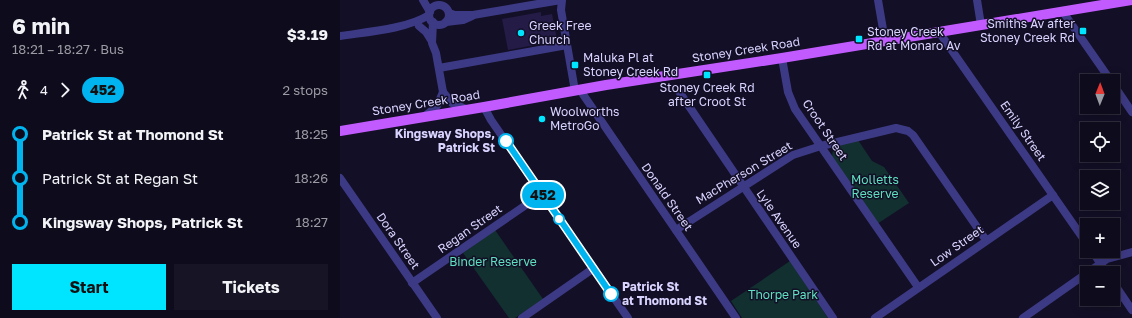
<!DOCTYPE html>
<html lang="en">
<head>
<meta charset="utf-8">
<style>
  :root { --surface:#0e0b1c; --page:#171425; --text:#f1f3f6; --muted:#9b9ba3; --line:#2e2b3b; --accent:#00e5ff }
  body { margin:0; font-family:"Golos Text",sans-serif; background:var(--page); color:var(--text); height:100vh; display:flex; flex-direction:column; font-size:15px; white-space:nowrap }
  * { box-sizing:border-box; margin:0 }
  p { font-size:13px; color:var(--muted) }
  .icon { flex:none; width:22px; height:22px; fill:none; stroke:currentColor; stroke-width:2; stroke-linecap:round; stroke-linejoin:round }
  .map { position:relative; flex:1; overflow:hidden }
  .details { display:flex; flex-direction:column; background:var(--surface); width:340px }
  .details>* { flex:none }
  .badge { padding:0 8px; border-radius:13px; font-size:14px; line-height:26px }
  .needle { width:26px; rotate:1deg }
  .buttons { position:absolute; left:740px; top:74px; display:grid; gap:8px }
  .buttons a { display:grid; place-items:center; width:40px; height:40px; border-radius:0px; background:var(--surface); box-shadow:0 2px 10px #0003,0 0 0 1px var(--line); font-size:20px }
  .map>.badge { position:absolute; translate:-50% -50%; box-shadow:0 0 0 2px #fff }
  .legs { display:flex; align-items:center; gap:6px; height:44px; padding:0 12px; font-size:13px }
  .legs p { margin-inline-start:auto }
  .summary { display:flex; align-items:center; justify-content:space-between; height:68px; padding:0 12px }
  h1 { font-size:22px; font-weight:700; line-height:30px }
  .primary-button { display:flex; gap:8px; margin-top:auto; padding:8px 12px }
  .primary-button a { flex:1; height:46px; border-radius:0px; background:var(--accent); color:#111; font-size:16px; font-weight:700; line-height:46px; text-align:center }
  .primary-button a+a { background:var(--page); color:var(--text) }
  ul { padding:0 12px; list-style:none }
  li { display:flex; align-items:center; gap:14px; height:44px; font-size:15px }
  li i { display:grid; place-items:center; width:6px; height:100%; margin:0 5px; background:currentColor }
  li i::after { content:''; width:10px; height:10px; margin:-5px; border:3px solid; border-radius:50%; background:var(--surface) }
  li p { margin-inline-start:auto }
  li:first-child i { background:linear-gradient(#0000 50%,currentColor 0) }
  li:last-child i { background:linear-gradient(currentColor 50%,#0000 0) }
  main { display:flex; flex:1; min-height:0 }
  .map>svg:first-child { display:block }
  .green { fill:#12302f }
  .building { fill:#241b47 }
  .lines { fill:none; stroke-linecap:round; stroke-linejoin:round }
  .minor { stroke:#3d3a85; stroke-width:8 }
  .major { stroke:#c25bff; stroke-width:10 }
  .line-1-casing { stroke:#fff; stroke-width:9 }
  .line-1 { stroke:#00b5ef; stroke-width:6 }
  .poi-dot { fill:#00e5ff; stroke:#130f26; stroke-width:1.5 }
  .stop-1-dot { fill:#fff; stroke:#00b5ef; stroke-width:2 }
  .labels { text-anchor:middle; stroke-width:3; stroke-linejoin:round; paint-order:stroke }
  .poi-label { font-size:12px; fill:#d9d4ff; stroke:#130f26; text-anchor:start }
  .street-label { font-size:12px; fill:#d9d4ff; stroke:#130f26 }
  .stop-label { font-size:12px; font-weight:bold; fill:#d9d4ff; stroke:#130f26; text-anchor:end }
  .park-label { font-size:12px; fill:#5fe0c0; stroke:#130f26 }
</style>
</head>
<body>
<main>
<section class="details">
<div class="summary"><div><h1>6 min</h1><p>18:21 – 18:27 · Bus</p></div><b>$3.19</b></div>
<div class="legs"><svg class="icon" aria-label="walk" viewBox="0 0 24 24"><circle cx="13" cy="4" r="2"/><path d="M13 8l-2 6 4 7M11 14l-3 7M7 12l3-4h3l4 4"/></svg>4<svg class="icon" aria-label="forward" viewBox="0 0 24 24"><path d="M9 5l7 7-7 7"/></svg><b class="badge" style="background:#00b5ef;color:#111">452</b><p>2 stops</p></div>
<ul>
<li><i style="color:#00b5ef"></i><b>Patrick St at Thomond St</b><p>18:25</p></li>
<li><i style="color:#00b5ef"></i><span>Patrick St at Regan St</span><p>18:26</p></li>
<li><i style="color:#00b5ef"></i><b>Kingsway Shops, Patrick St</b><p>18:27</p></li>
</ul>
<div class="primary-button"><a>Start</a><a>Tickets</a></div>
</section>
<div class="map">
<svg width="792" height="318" viewBox="0 0 792 318">
  <rect width="100%" height="100%" fill="#130f26"/>
  <!-- green -->
  <g class="green">
    <polygon points="518,140 532,161 544,167 569,203 537,224 492,157 493,149 497,146"/>
    <polygon points="155,230 203,299 175,318 169,318 123,253"/>
    <polygon points="450,261 488,318 402,318 391,301"/>
  </g>
  <!-- building -->
  <polygon class="building" points="201,12 201,16 212,14 217,39 206,41 206,43 168,50 162,19"/>
  <g class="lines">
    <!-- minor -->
    <g class="minor">
      <polyline points="83,0 90,12"/>
      <polyline points="222,0 221,10 235,91"/>
      <polyline points="538,0 545,41"/>
      <polyline points="637,0 641,25"/>
      <circle cx="99" cy="15" r="10"/>
      <polyline points="723,12 771,81"/>
      <polyline points="109,13 115,15 133,15 221,0"/>
      <polyline points="93,22 92,43 96,53 103,92 112,103 128,110"/>
      <polyline points="106,22 123,20 132,16"/>
      <polyline points="79,26 86,32 91,40"/>
      <polyline points="599,32 747,244"/>
      <path d="M0 36C26 32 67 29 89 15"/>
      <polyline points="442,58 448,92 455,109 578,287"/>
      <polyline points="99,68 227,45"/>
      <polyline points="773,84 792,112"/>
      <polyline points="240,90 396,318"/>
      <polyline points="340,93 493,318"/>
      <polyline points="144,107 151,120 288,318"/>
      <polyline points="85,116 97,106 103,92"/>
      <polyline points="0,178 97,318"/>
      <polyline points="336,230 453,155 481,146 556,128 568,131 573,135 646,240"/>
      <polyline points="752,251 767,273"/>
      <polyline points="773,282 792,310"/>
      <polyline points="72,283 202,194"/>
      <polyline points="182,318 254,268"/>
      <polyline points="535,318 713,195"/>
      <polyline points="683,318 767,259 792,252"/>
    </g>
    <!-- major -->
    <polyline class="major" points="0,131 144,107 266,85 442,58 792,0"/>
  </g>
  <g class="lines">
    <!-- line-1 casing -->
    <g class="line-1-casing">
      <polyline id="line-1" points="166,141 271,294"/>
    </g>
    <!-- line-1 -->
    <use href="#line-1" class="line-1"/>
  </g>
  <!-- markers -->
  <g class="poi-dot">
    <rect x="739" y="27" width="8" height="8" rx="2"/>
    <circle cx="181" cy="33" r="4"/>
    <rect x="515" y="35" width="8" height="8" rx="2"/>
    <rect x="231" y="61" width="8" height="8" rx="2"/>
    <rect x="363" y="71" width="8" height="8" rx="2"/>
    <circle cx="202" cy="119" r="4"/>
  </g>
  <g class="stop-1-dot">
    <circle cx="166" cy="141" r="7"/>
    <circle cx="219" cy="219" r="5"/>
    <circle cx="271" cy="294" r="7"/>
  </g>
  <g class="labels">
    <!-- poi labels -->
    <g class="poi-label">
      <text x="735" y="28" text-anchor="end">Smiths Av after<tspan x="735" dy="14">Stoney Creek Rd</tspan></text>
      <text x="189" y="30">Greek Free<tspan x="189" dy="14">Church</tspan></text>
      <text x="527" y="36">Stoney Creek<tspan x="527" dy="14">Rd at Monaro Av</tspan></text>
      <text x="243" y="62">Maluka Pl at<tspan x="243" dy="14">Stoney Creek Rd</tspan></text>
      <text x="367" y="92" text-anchor="middle">Stoney Creek Rd<tspan x="367" dy="14">after Croot St</tspan></text>
      <text x="210" y="116">Woolworths<tspan x="210" dy="14">MetroGo</tspan></text>
    </g>
    <!-- street labels -->
    <g class="street-label">
      <text transform="translate(406 50) rotate(-9)" y="4">Stoney Creek Road</text>
      <text transform="translate(86 103) rotate(-9)" y="4">Stoney Creek Road</text>
      <text transform="translate(485 130) rotate(56)" y="4">Croot Street</text>
      <text transform="translate(683 131) rotate(55)" y="4">Emily Street</text>
      <text transform="translate(404 173) rotate(-31)" y="4">MacPherson Street</text>
      <text transform="translate(327 197) rotate(55)" y="4">Donald Street</text>
      <text transform="translate(439 219) rotate(55)" y="4">Lyle Avenue</text>
      <text transform="translate(130 229) rotate(-35)" y="4">Regan Street</text>
      <text transform="translate(58 241) rotate(55)" y="4">Dora Street</text>
      <text transform="translate(617 246) rotate(-35)" y="4">Low Street</text>
    </g>
    <!-- stop labels -->
    <g class="stop-label">
      <text x="155" y="138">Kingsway Shops,<tspan x="155" dy="14">Patrick St</tspan></text>
      <text x="282" y="291" text-anchor="start">Patrick St<tspan x="282" dy="14">at Thomond St</tspan></text>
    </g>
    <!-- park labels -->
    <g class="park-label">
      <text x="535" y="184">Molletts<tspan x="535" dy="14">Reserve</tspan></text>
      <text x="153" y="266">Binder Reserve</text>
      <text x="443" y="299">Thorpe Park</text>
    </g>
  </g>
</svg>
<div class="buttons">
<a><svg class="needle" viewBox="-14 -14 28 28"><path d="M0-13l5 13h-10z" fill="#e53935"/><path d="M0 13l5-13h-10z" fill="#9b9ba3"/></svg></a>
<a><svg class="icon" aria-label="locate" viewBox="0 0 24 24"><circle cx="12" cy="12" r="6"/><path d="M12 2v4M12 18v4M2 12h4M18 12h4"/></svg></a>
<a><svg class="icon" aria-label="layers" viewBox="0 0 24 24"><path d="M12 4l9 5-9 5-9-5zM3 14l9 5 9-5"/></svg></a>
<a>+</a>
<a>−</a>
</div>
<b class="badge" style="left:203px;top:195px;background:#00b5ef;color:#111">452</b>
</div>
</main>
</body>
</html>
